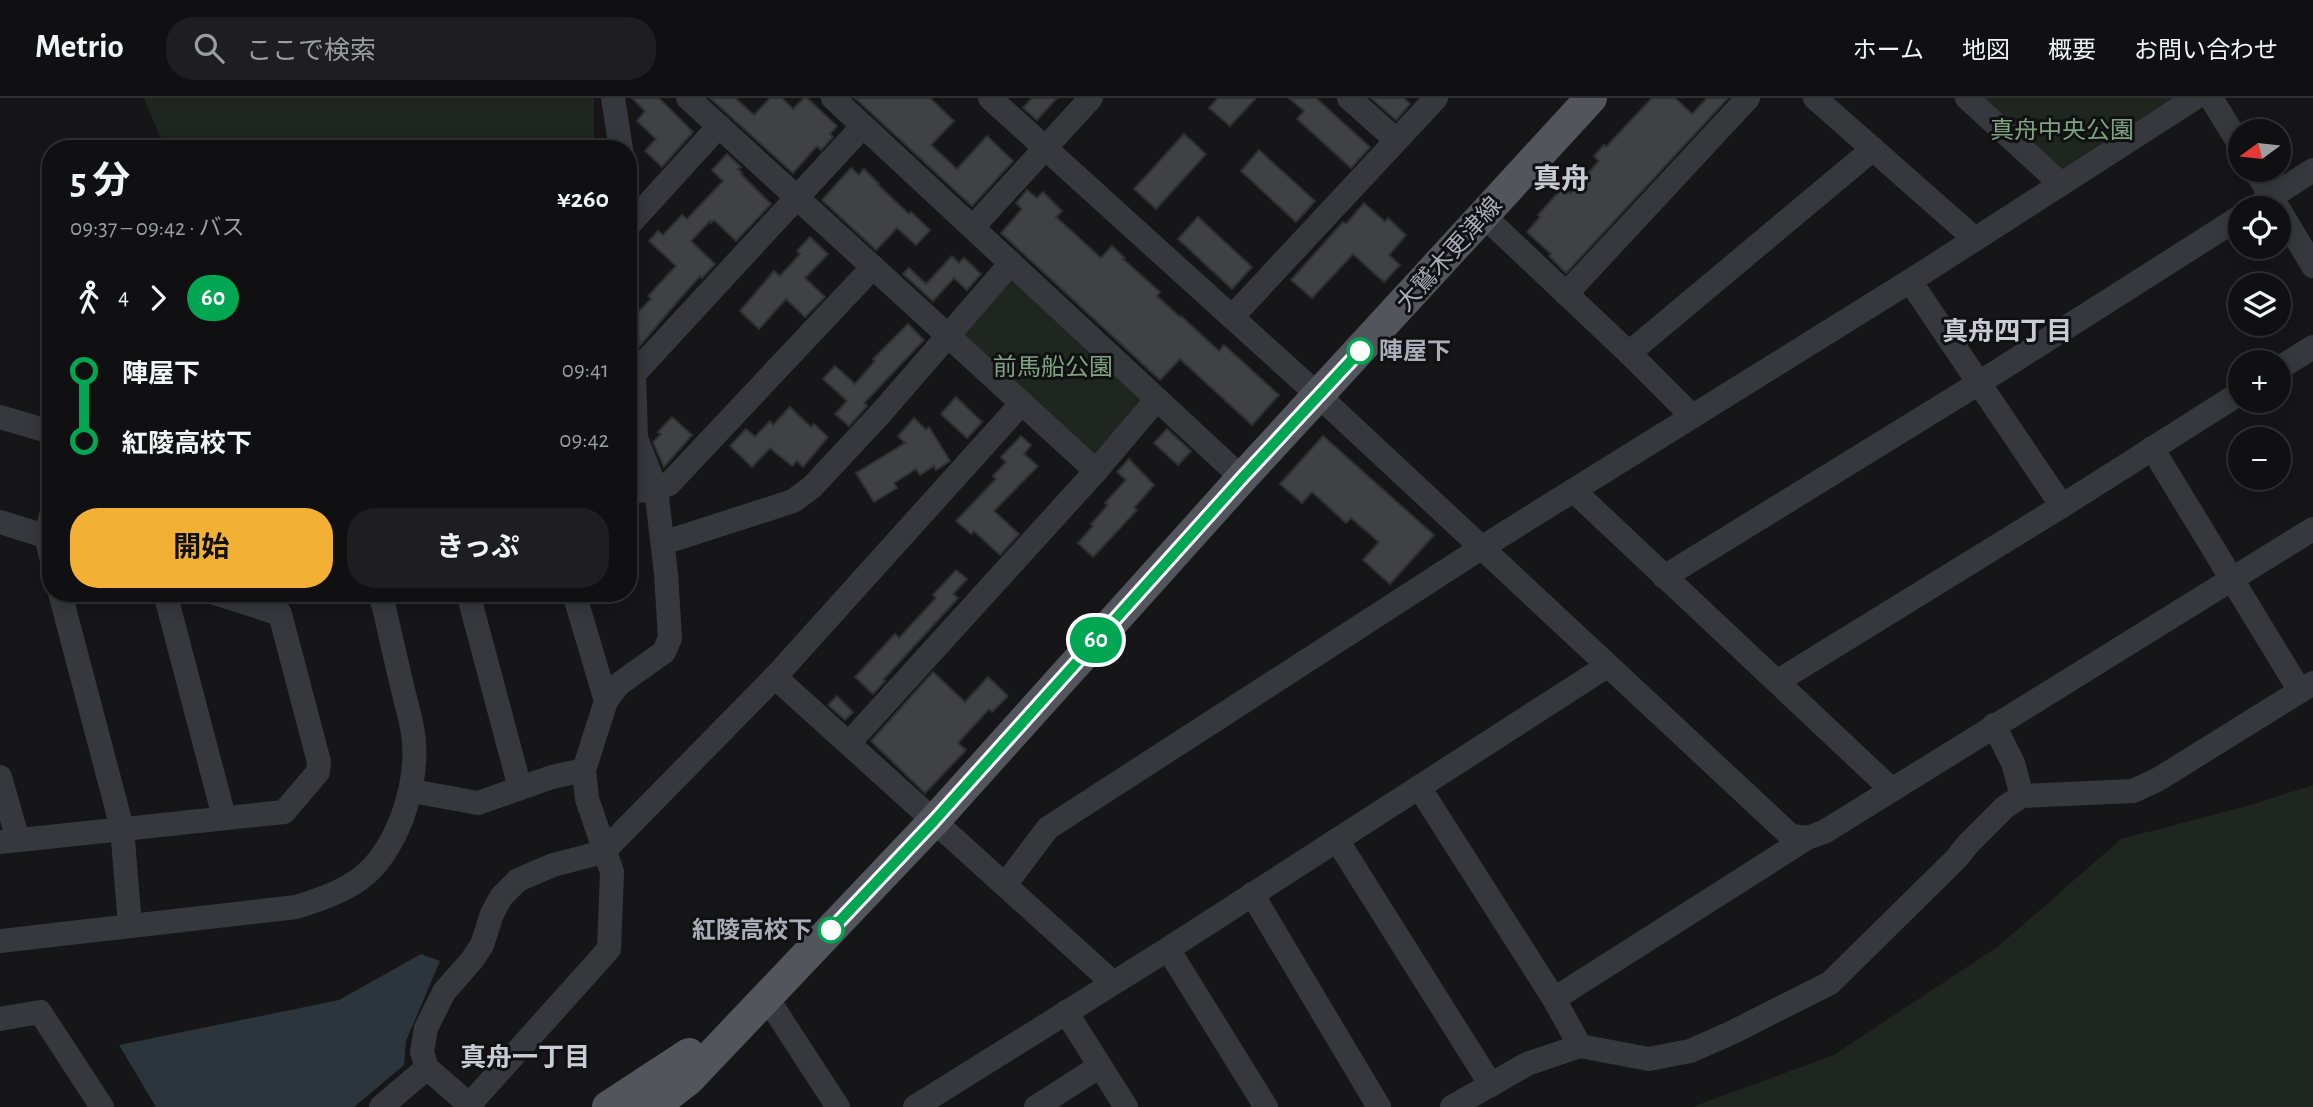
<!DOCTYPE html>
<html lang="ja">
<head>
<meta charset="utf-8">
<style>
  :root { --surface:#101012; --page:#1e1e20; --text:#f1f3f6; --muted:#9c9d9f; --line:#303032; --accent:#f2b134 }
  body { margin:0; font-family:"Alegreya Sans","Noto Sans JP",sans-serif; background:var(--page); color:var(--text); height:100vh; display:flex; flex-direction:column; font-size:26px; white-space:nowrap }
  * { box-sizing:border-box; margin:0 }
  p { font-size:23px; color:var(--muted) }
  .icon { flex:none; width:38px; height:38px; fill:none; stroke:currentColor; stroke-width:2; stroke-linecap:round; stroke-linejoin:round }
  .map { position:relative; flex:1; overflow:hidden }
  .panel { position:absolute; left:42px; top:42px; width:595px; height:462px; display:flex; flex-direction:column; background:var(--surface); border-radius:28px; box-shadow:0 4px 18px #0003,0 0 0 2px var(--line) }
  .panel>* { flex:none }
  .badge { padding:0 14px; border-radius:23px; font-size:24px; line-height:46px }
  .needle { width:46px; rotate:255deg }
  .controls { position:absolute; left:2228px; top:21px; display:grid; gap:14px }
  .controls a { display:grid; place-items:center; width:63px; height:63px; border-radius:50%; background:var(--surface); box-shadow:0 4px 18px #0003,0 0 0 2px var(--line); font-size:35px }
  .map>.badge { position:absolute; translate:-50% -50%; box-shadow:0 0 0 4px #fff }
  .legs { display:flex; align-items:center; gap:10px; height:77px; padding:0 28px; font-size:23px }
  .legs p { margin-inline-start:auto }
  .overview { display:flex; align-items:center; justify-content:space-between; height:119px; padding:0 28px }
  h1 { font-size:38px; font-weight:700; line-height:52px }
  .action { display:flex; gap:14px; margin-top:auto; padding:14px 28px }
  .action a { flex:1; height:80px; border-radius:28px; background:var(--accent); color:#111; font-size:28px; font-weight:700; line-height:80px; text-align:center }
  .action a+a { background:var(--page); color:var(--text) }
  ul { padding:0 28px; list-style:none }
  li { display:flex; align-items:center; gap:24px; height:70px; font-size:26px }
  li i { display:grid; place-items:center; width:10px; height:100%; margin:0 9px; background:currentColor }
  li i::after { content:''; width:18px; height:18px; margin:-9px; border:5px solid; border-radius:50%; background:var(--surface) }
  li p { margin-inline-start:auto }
  li:first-child i { background:linear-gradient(#0000 50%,currentColor 0) }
  li:last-child i { background:linear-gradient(currentColor 50%,#0000 0) }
  header { display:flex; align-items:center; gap:42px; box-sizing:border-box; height:98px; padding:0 35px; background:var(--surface); border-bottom:2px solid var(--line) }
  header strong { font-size:33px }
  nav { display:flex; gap:38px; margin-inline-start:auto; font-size:24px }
  .search { width:490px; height:63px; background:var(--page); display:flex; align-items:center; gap:18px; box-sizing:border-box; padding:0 24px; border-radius:28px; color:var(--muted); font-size:26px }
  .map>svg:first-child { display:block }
  .green { fill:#1e261f }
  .water { fill:#2c353c }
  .building { fill:#404145; stroke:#303034; stroke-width:2 }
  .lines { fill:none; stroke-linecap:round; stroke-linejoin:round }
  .minor { stroke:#37383d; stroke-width:24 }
  .major { stroke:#53555c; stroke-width:32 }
  .line-1-casing { stroke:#fff; stroke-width:16 }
  .line-1 { stroke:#00a651; stroke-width:10 }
  .stop-1-dot { fill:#fff; stroke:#00a651; stroke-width:3.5 }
  .labels { text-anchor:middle; stroke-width:6; stroke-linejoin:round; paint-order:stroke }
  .park-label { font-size:24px; fill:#7fa381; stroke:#111113 }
  .street-label { font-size:24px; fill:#a8adb8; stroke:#111113 }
  .stop-label { font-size:24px; font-weight:bold; fill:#a8adb8; stroke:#111113; text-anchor:start }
  .neighbourhood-label { font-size:26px; font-weight:bold; fill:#c9ccd4; stroke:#111113 }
  .quarter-label { font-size:28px; font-weight:bold; fill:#c9ccd4; stroke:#111113 }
</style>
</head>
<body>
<header>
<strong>Metrio</strong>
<div class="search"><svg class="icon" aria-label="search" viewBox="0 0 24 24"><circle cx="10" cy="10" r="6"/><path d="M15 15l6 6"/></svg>ここで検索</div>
<nav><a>ホーム</a><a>地図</a><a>概要</a><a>お問い合わせ</a></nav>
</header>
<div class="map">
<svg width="2313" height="1009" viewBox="0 0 2313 1009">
  <rect width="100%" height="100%" fill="#161618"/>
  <!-- green -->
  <g class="green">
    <polygon points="144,0 594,0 594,51 165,51"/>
    <polygon points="1979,0 2172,0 2059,73"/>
    <polygon points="1012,172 1152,301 1095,368 956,238"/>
    <polygon points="2313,687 2313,1009 1692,1009 1834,957 2000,847 2121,741 2251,707"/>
  </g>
  <!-- water -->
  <polygon class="water" points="421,856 440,863 406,943 404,967 354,1009 156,1009 119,947 339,902"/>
  <!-- building -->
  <g class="building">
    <polygon points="632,0 659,0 693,34 662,69 645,53 656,41 637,23 645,13"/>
    <polygon points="710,0 735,0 754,17 770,0 782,0 793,11 804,0 807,0 837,28 830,36 833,39 821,52 817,48 793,75"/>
    <polygon points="855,0 930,0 954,23 931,47 957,71 987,38 1013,63 972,108"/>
    <polygon points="1032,0 1057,0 1037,22 1023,10"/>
    <polygon points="1218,0 1256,0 1230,28 1209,10"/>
    <polygon points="1289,0 1316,0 1370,49 1351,70 1297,21 1304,13"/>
    <polygon points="1371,0 1404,0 1410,6 1396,22"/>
    <polygon points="1652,0 1675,0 1692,16 1707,0 1728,0 1566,175 1549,158 1551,156 1527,134 1540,119 1538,117 1563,89 1570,95 1599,63 1594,58 1604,47 1606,49"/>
    <polygon points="1184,36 1206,56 1156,111 1134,91"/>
    <polygon points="1259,52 1315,103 1296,124 1241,73"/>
    <polygon points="727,56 741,69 738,71 742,75 741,76 771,106 736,143 714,122 711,125 710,123 691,143 715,166 702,180 700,178 677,204 639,249 636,247 640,243 628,232 628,224 651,201 648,198 676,168 649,143 658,133 663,137 682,117 687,121 723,83 712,72"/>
    <polygon points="851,70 859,77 864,71 879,86 878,87 909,116 911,114 930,132 916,147 897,130 876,152 822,102"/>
    <polygon points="1027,92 1037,100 1043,94 1062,113 1056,119 1101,160 1112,148 1125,160 1123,161 1160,194 1157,198 1180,219 1181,218 1219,253 1224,247 1279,297 1252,327 1180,261 1160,282 1001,135 1022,111 1016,105"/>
    <polygon points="1364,105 1385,124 1388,120 1406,137 1389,157 1400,167 1384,184 1353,156 1312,200 1291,182 1343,124 1346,126"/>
    <polygon points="1198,119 1252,169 1232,191 1178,141"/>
    <polygon points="810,139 828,156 805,180 825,199 805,219 786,201 759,231 740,213 774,173 780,178 800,156 797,153"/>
    <polygon points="952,158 959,165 964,160 981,176 967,192 954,180 933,203 903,176 909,170 926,186"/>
    <polygon points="908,226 924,242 864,305 867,308 849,328 835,316 847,303 823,281 835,268 855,286 875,263 873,261"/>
    <polygon points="956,299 982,324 967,340 941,316"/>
    <polygon points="790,309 811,329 814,326 828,339 803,369 797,363 792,368 770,350 752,369 730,348 746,331 755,339 770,323 773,327"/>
    <polygon points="672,319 692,337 664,369 653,344 661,336 658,334"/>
    <polygon points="914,320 926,332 929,329 950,363 936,372 934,368 920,377 916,371 894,385 897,390 874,404 856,375 905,345 898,338"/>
    <polygon points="1167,331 1191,353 1178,367 1154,345"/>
    <polygon points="1021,338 1031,347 1024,356 1038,368 994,413 1019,436 1000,457 974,433 971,436 956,423 996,381 993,378 1006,364 1001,359"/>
    <polygon points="1323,338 1434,437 1390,486 1363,462 1379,444 1351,420 1346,425 1312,394 1302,405 1280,386"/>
    <polygon points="1129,361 1154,387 1134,410 1137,412 1093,459 1078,445 1093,428 1091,426 1108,407 1105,405 1126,382 1117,374"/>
    <polygon points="956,472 967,481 953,496 958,500 883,582 885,583 873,596 855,579 895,536 899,540 936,500 933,497"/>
    <polygon points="933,574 965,604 988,579 1008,598 992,614 989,611 958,645 966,652 925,695 871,643"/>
    <polygon points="837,598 853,614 845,622 828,607"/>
  </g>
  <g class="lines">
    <!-- minor -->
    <g class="minor">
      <polyline points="613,0 621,51"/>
      <polyline points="688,0 1096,373"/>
      <polyline points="833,0 1242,380"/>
      <polyline points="990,0 1319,298 1791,738 1807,740 1824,734 2313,431"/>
      <polyline points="1349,0 1396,42"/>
      <polyline points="1815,0 1975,141"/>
      <polyline points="1967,0 2061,86"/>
      <polyline points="2211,0 2240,47"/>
      <polyline points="2255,72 2313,168"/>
      <polyline points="2254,110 2313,72"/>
      <polyline points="1484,118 1629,255 1692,318"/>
      <polyline points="628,128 719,28"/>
      <polyline points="973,129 1091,0"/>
      <polyline points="1910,183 2062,408"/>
      <polyline points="1566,196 1748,0"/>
      <polyline points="1232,219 1436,0"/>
      <polyline points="1629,255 1873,51"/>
      <polyline points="2278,271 2313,249"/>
      <polyline points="634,276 863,28"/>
      <polyline points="0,319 51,334"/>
      <polyline points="2152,350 2300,593"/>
      <polyline points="1574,393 1891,691"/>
      <polyline points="628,394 656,391 669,386 873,169"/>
      <polyline points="51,417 46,438 51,459"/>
      <polyline points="0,424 51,440"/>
      <polyline points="663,445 793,403 812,389 881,315 1011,165"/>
      <polyline points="1664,479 1979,285 2240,119"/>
      <polyline points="60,495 122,730 130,827"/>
      <polyline points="165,495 224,719"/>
      <polyline points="468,495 520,690"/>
      <polyline points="574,495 606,603"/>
      <polyline points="775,579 1113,885"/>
      <polyline points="1778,583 2062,408 2240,295"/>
      <polyline points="1994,627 2013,665 2022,698"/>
      <polyline points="849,645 1096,373 1157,301"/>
      <polyline points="0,679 18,742"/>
      <polyline points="1419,689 1554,901 1580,948"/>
      <polyline points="412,693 478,705 552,679 584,672"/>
      <polyline points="1337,742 1491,987"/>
      <polyline points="0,744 284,714 318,674 319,664 280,516 215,495"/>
      <polyline points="1005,787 1048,730 1481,450 1910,183 2195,0"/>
      <polyline points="1252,796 1379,1009"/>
      <path d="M0 843 296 809C353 791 379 778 402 720 411 695 416 672 414 646 414 632 409 617 406 604 398 572 391 540 384 509L379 495"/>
      <polyline points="1168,851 1266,1009"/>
      <polyline points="767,900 838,1009"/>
      <polyline points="1554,901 1807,740"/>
      <polyline points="1066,914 1126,1009"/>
      <polyline points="0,921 40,914 102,1009"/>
      <polyline points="470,1006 609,851 612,774 587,701 584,672 606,603 619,586 664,554 670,540 666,476 656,391 636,340 634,276 628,259"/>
      <polyline points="381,1009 427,970"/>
      <polyline points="472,1009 427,970 422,954 426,930 444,894 472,862 482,847 492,816 501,799 518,782 553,767 603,754 775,579 1022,305"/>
      <polyline points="915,1009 1168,851 1607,568"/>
      <polyline points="1036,1009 1100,968"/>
      <polyline points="1452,1009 1527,966 1580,948 1649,961 1690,953 1731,935 1830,885 1956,761 1968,746 2005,709 2022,698 2133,693 2157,682 2313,585"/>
    </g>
    <!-- major -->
    <g class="major">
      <polyline points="608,1009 689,956"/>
      <polyline points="653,1009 689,981 934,723 1242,380 1591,0"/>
    </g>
  </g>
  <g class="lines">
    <!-- line-1 casing -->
    <g class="line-1-casing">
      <polyline id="line-1" points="831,832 934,723 1242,380 1360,253"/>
    </g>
    <!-- line-1 -->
    <use href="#line-1" class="line-1"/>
  </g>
  <!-- markers -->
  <g class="stop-1-dot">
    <circle cx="1360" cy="253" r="12"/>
    <circle cx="831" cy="832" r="12"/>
  </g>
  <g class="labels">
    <!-- park labels -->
    <g class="park-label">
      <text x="2062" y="40">真舟中央公園</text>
      <text x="1053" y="277">前馬船公園</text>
    </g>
    <!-- street labels -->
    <g class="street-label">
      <text transform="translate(1449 156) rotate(-48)" y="8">大鷲木更津線</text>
    </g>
    <!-- stop labels -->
    <g class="stop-label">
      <text x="1379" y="261">陣屋下</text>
      <text x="812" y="840" text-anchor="end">紅陵高校下</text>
    </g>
    <!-- neighbourhood labels -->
    <g class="neighbourhood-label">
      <text x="2007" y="242">真舟四丁目</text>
      <text x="525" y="968">真舟一丁目</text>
    </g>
    <!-- quarter labels -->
    <g class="quarter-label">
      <text x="1561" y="90">真舟</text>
    </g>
  </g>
</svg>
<div class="controls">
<a><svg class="needle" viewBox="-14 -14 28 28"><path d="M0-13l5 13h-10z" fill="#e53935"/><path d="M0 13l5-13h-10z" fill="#9c9d9f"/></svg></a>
<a><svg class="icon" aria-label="locate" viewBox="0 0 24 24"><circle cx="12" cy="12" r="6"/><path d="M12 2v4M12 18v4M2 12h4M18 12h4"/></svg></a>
<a><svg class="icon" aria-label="layers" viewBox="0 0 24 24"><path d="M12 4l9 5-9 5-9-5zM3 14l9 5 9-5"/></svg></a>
<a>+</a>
<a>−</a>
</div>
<b class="badge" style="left:1096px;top:542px;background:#00a651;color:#fff">60</b>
<section class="panel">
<div class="overview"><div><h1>5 分</h1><p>09:37 – 09:42 · バス</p></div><b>¥260</b></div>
<div class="legs"><svg class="icon" aria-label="walk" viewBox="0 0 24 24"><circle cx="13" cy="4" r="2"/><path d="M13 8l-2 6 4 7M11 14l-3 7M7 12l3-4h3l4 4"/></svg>4<svg class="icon" aria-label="forward" viewBox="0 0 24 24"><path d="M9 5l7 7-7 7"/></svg><b class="badge" style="background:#00a651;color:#fff">60</b></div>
<ul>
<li><i style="color:#00a651"></i><b>陣屋下</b><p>09:41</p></li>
<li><i style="color:#00a651"></i><b>紅陵高校下</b><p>09:42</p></li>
</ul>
<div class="action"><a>開始</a><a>きっぷ</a></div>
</section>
</div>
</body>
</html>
